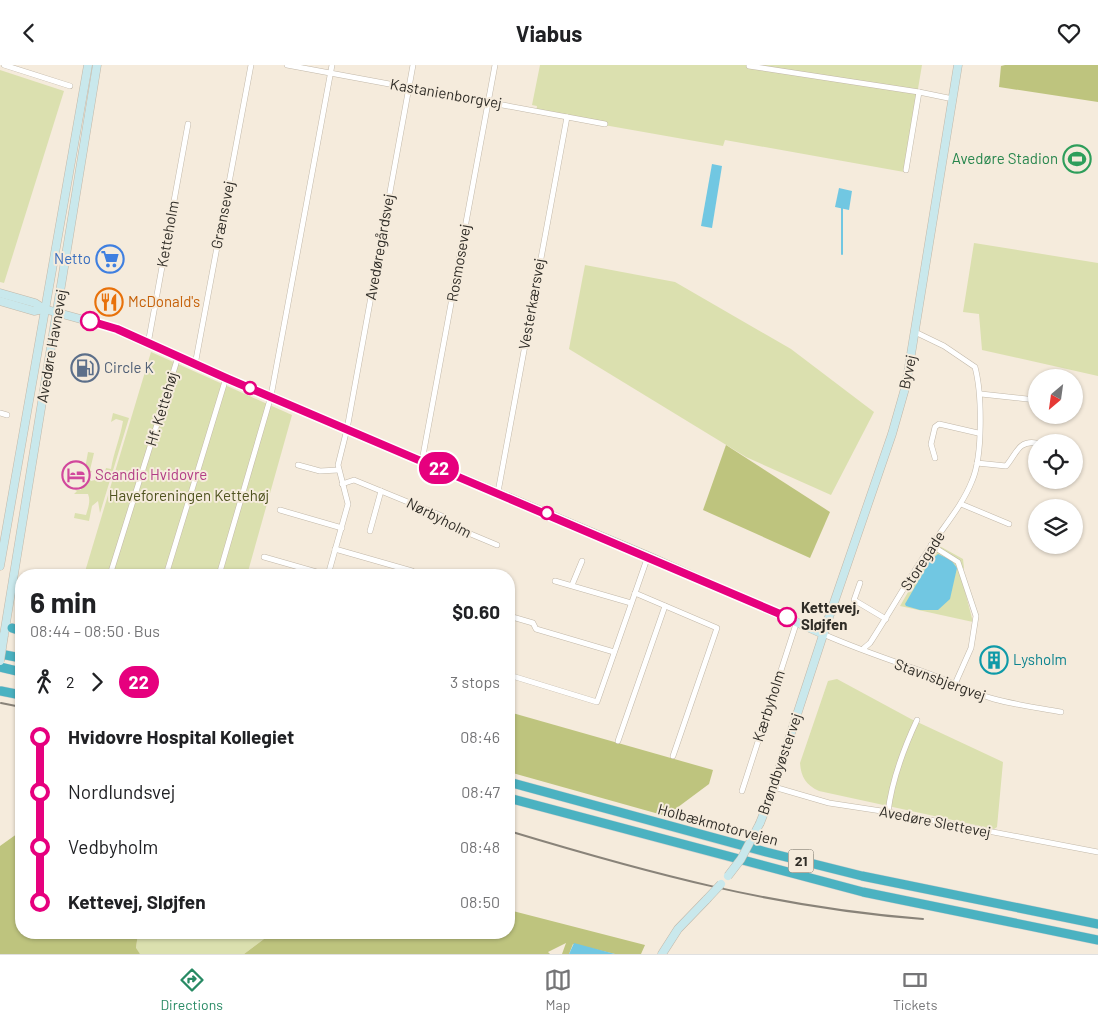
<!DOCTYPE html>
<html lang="en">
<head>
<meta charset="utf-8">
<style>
  :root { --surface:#fff; --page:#f2f2f2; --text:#202124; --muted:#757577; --line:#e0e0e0; --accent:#288a64 }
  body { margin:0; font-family:Barlow,sans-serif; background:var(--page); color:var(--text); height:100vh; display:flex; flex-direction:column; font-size:19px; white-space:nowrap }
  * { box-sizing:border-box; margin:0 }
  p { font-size:16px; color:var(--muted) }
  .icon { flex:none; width:28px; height:28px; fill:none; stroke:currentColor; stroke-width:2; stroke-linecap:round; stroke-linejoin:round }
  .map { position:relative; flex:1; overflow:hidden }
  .details { position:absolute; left:15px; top:504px; width:500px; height:370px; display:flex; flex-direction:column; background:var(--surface); border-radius:20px; box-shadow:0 1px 4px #0004 }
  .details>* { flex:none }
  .badge { padding:0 10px; border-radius:16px; font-size:18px; line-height:32px }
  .needle { width:32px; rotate:209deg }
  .tools { position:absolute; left:1028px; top:304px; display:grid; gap:10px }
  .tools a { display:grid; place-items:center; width:55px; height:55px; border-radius:50%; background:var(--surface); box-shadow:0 1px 4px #0004; font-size:25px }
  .map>.badge { position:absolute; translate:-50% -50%; box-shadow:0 0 0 2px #fff }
  .legs { display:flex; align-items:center; gap:8px; height:55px; padding:0 15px; font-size:16px }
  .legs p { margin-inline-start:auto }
  .summary { display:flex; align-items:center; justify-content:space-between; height:85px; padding:0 15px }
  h1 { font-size:28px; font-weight:700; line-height:38px }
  ul { padding:0 15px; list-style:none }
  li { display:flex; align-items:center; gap:18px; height:55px; font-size:19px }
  li i { display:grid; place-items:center; width:8px; height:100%; margin:0 6px; background:currentColor }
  li i::after { content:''; width:12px; height:12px; margin:-6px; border:4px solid; border-radius:50%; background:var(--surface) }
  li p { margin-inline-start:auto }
  li:first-child i { background:linear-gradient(#0000 50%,currentColor 0) }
  li:last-child i { background:linear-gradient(currentColor 50%,#0000 0) }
  header { display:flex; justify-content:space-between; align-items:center; height:65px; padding:0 15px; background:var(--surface); font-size:22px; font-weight:700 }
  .tab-bar { display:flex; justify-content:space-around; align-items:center; height:70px; border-top:1px solid var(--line); background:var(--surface); font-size:14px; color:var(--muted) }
  .tab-bar a { display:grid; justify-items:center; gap:2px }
  .tab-bar .on { color:var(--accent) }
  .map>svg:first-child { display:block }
  .green { fill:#dbe0af }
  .forest { fill:#bec47e }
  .water { fill:#71c7e2 }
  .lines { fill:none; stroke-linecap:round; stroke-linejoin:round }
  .stream { stroke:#71c7e2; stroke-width:2 }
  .street-casing { stroke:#c2b8a9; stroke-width:6 }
  .secondary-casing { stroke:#c2b8a9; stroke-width:9 }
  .highway-casing { stroke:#d1d1cf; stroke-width:10 }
  .street { stroke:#fff; stroke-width:5 }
  .secondary { stroke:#c9e8ec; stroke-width:8 }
  .highway { stroke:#4bb2c1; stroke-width:9 }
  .rail { stroke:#898379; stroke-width:2 }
  .secondary-bridge-casing { stroke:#c2b8a9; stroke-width:9; stroke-linecap:butt }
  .secondary-bridge { stroke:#c9e8ec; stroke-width:8 }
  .line-1-casing { stroke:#fff; stroke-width:11 }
  .line-1 { stroke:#e6007e; stroke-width:8 }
  .stop-1-dot { fill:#fff; stroke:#e6007e; stroke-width:2.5 }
  .labels { text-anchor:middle; stroke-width:4; stroke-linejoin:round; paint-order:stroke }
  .shield { fill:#f5ebdc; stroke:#6b665d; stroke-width:1 }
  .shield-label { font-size:14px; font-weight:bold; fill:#302d27 }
  .street-label { font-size:15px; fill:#302d27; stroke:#f5ebdc }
  .leisure-label { font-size:15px; fill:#27864d; stroke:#f5ebdc; text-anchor:end }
  .shop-label { font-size:15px; fill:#366cbe; stroke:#f5ebdc; text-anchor:end }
  .food-label { font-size:15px; fill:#c56008; stroke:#f5ebdc; text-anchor:start }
  .service-label { font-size:15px; fill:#4e5e75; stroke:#f5ebdc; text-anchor:start }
  .hotel-label { font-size:15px; fill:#b23c85; stroke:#f5ebdc; text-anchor:start }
  .park-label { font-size:15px; fill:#4f531f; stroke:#f5ebdc }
  .stop-label { font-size:15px; font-weight:bold; fill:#302d27; stroke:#f5ebdc; text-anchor:start }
  .culture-label { font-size:15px; fill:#0d838f; stroke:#f5ebdc; text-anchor:start }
</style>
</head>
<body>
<header><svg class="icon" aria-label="back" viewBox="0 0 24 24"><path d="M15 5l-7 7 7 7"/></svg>Viabus<svg class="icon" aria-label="heart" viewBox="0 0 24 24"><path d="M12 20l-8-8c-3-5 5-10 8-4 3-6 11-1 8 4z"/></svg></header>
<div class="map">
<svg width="1098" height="889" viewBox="0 0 1098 889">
  <rect width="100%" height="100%" fill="#f5ebdc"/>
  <!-- green -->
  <g class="green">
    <polygon points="540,0 922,0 904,107 725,75 723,81 536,48 537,41 532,40"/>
    <polygon points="0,5 64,26 4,218 0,217"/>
    <polygon points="974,178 1098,198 1098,311 982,285 979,249 963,247"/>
    <polygon points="585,200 675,217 791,284 874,347 831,430 746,392 569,284"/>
    <polygon points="151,287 292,350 247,510 84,510"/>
    <path d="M113 348 129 353 100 448 98 436 92 441 89 456 74 453 75 448 86 450C88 443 91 436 88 429H74L77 426 75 425H81L88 387 94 388 90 405 92 407 88 408 87 411 91 416 103 413 106 403 111 404C114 386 120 374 123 356L116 354 111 357Z"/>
    <polygon points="936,479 963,494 964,503 960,507 973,557 900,541"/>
    <path d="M837 614 911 654 1003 697 997 762 994 764 819 726C806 720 801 712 800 698L828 616Z"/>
    <polygon points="138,868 272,868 244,889 140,889 136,884"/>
  </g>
  <!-- forest -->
  <g class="forest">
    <polygon points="1005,0 1098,0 1098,37 999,22 1001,1"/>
    <polygon points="726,380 830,447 810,493 703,445"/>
    <polygon points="509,647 713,705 709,719 666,751 509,707"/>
    <polygon points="21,766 21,868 36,870 40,868 138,868 136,883 140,889 0,889 0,781"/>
    <polygon points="509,845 645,880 641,889 615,889 573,879 569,889 562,889 566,878 548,887 550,889 244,889 272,868 509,868"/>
  </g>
  <!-- water -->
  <g class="water">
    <polygon points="712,99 722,101 712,163 701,161"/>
    <polygon points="839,123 852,126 849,145 835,142"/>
    <polygon points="938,489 951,495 957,503 950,534 938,545 920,545 906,541 905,539 930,496"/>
    <polygon points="574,878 615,889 569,889"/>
  </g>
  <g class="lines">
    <!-- stream -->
    <polyline class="stream" points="842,189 842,143"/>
    <!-- street casing -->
    <g class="street-casing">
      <g id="street">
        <polyline points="4,0 70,21"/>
        <polyline points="287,0 605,59"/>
        <polyline points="749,1 919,27"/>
        <polyline points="906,105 919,27 953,34"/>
        <polyline points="148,279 188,59"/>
        <polyline points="195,300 251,0"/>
        <polyline points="981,329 1036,335"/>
        <polyline points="0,348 7,350"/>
        <polyline points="935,393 931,379 935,362 939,359 978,368"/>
        <polyline points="422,396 495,0"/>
        <path d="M977 398 1006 401C1016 390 1018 375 1036 378"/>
        <polyline points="298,400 320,406 338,405"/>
        <polyline points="342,419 354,415 442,451 442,457 497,480"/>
        <polyline points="498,427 567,52"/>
        <polyline points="961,439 1009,459"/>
        <polyline points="280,445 342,463"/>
        <polyline points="370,466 381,426"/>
        <polyline points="931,480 958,497 976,551 971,583 955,619"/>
        <polyline points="335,484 412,506"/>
        <polyline points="264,492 327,510"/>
        <polyline points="110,510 178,292"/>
        <polyline points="166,510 226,313"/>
        <polyline points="219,510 271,331 332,0"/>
        <polyline points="328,510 348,439 338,400 347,364 413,0"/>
        <polyline points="555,516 631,538"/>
        <polyline points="860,518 854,535 886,554"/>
        <polyline points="572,520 582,496"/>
        <polyline points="635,528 717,563 673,691"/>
        <polyline points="509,551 533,558 536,564 614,587"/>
        <path d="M823 569C859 585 893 596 930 609 951 617 972 628 994 634 1016 640 1039 643 1061 647"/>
        <path d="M864 583 870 578C890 547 908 515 929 484 944 461 962 441 972 416 983 391 982 328 975 302L944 281 915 267"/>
        <polyline points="509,610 597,637 648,491"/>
        <polyline points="618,676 665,541"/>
        <polyline points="774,722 829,738 888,747 1098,787"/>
        <polyline points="742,726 797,556"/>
        <path d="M888 747C892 714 903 685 917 655"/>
      </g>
    </g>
    <!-- secondary casing -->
    <g class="secondary-casing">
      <g id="secondary">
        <polyline points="0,228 35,238 44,244 117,264 226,313 648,491 823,569"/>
        <polyline points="0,236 34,246 44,244"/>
        <polyline points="0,501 88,0"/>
        <polyline points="4,570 97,0"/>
        <polyline points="760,758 769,735 827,558 892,369 906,320 958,0"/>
        <polyline points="662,889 678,864 707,834"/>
      </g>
    </g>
    <!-- highway casing -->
    <g class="highway-casing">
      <g id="highway">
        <polyline points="12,563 21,566"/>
        <polyline points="0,589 21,593"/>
        <polyline points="0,602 21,607"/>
        <polyline points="1,626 21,630"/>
        <polyline points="509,717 766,787 862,811 1098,859"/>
        <polyline points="509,733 863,827 1098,875"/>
      </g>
    </g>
    <!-- street -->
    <use href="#street" class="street"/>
    <!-- secondary -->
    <use href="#secondary" class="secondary"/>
    <!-- highway -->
    <use href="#highway" class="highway"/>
    <!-- rail -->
    <g class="rail">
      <polyline points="1,638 21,642"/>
      <path d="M509 766C648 808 777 843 923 854"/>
    </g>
    <!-- secondary-bridge casing -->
    <g class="secondary-bridge-casing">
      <g id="secondary-bridge">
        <polyline points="0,596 4,570"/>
        <polyline points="728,811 741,794 760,758"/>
        <polyline points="707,834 721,819"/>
      </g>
    </g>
    <!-- secondary-bridge -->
    <use href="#secondary-bridge" class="secondary-bridge"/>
  </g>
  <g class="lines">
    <!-- line-1 casing -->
    <g class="line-1-casing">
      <polyline id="line-1" points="90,256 117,264 226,313 787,552"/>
    </g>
    <!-- line-1 -->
    <use href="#line-1" class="line-1"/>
  </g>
  <!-- icons -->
  <defs>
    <g id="stadium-ring" transform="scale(1.4375)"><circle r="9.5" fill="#f5ebdc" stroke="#2e9e5b" stroke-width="1.5"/><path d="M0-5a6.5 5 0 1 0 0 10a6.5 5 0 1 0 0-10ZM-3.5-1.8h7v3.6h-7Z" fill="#2e9e5b"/></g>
    <g id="supermarket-ring" transform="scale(1.4375)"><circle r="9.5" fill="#f5ebdc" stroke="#3f7fe0" stroke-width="1.5"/><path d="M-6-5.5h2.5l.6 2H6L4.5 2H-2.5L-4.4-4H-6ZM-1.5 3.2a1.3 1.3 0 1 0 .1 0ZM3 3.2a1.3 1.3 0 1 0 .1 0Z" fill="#3f7fe0"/></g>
    <g id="restaurant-ring" transform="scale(1.4375)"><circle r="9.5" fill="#f5ebdc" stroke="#e8710a" stroke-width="1.5"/><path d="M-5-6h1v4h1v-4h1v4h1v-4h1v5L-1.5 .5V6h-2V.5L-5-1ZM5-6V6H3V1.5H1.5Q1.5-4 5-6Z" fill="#e8710a"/></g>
    <g id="fuel-ring" transform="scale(1.4375)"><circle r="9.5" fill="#f5ebdc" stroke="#5c6f8a" stroke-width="1.5"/><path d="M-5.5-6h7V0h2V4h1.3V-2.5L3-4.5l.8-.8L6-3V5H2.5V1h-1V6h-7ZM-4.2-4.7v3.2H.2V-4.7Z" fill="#5c6f8a"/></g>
    <g id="hotel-ring" transform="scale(1.4375)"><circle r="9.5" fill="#f5ebdc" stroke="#d1479c" stroke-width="1.5"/><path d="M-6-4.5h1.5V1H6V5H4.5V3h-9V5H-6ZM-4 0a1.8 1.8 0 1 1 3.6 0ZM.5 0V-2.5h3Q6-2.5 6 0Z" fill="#d1479c"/></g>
    <g id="building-ring" transform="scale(1.4375)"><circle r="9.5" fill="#f5ebdc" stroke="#0f9aa8" stroke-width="1.5"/><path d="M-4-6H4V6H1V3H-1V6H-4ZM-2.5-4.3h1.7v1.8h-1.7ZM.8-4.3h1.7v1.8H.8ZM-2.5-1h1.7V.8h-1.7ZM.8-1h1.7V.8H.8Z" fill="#0f9aa8"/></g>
  </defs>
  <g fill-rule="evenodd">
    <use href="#stadium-ring" x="1077" y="94"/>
    <use href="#supermarket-ring" x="110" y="194"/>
    <use href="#restaurant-ring" x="109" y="237"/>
    <use href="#fuel-ring" x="85" y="303"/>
    <use href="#hotel-ring" x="76" y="410"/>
    <use href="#building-ring" x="994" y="595"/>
  </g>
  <!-- markers -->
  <g class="stop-1-dot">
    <circle cx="90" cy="256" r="9"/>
    <circle cx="250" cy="323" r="6"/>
    <circle cx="547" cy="448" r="6"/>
    <circle cx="787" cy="552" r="9"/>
  </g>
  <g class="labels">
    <!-- shield labels -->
    <rect class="shield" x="788.5" y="784.5" width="25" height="23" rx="4"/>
    <g class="shield-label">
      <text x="801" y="801">21</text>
    </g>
    <!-- street labels -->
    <g class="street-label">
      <text transform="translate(446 29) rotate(10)" y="5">Kastanienborgvej</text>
      <text transform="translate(223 150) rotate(-79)" y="5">Grænsevej</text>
      <text transform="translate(168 169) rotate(-80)" y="5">Ketteholm</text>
      <text transform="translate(380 182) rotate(-80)" y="5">Avedøregårdsvej</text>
      <text transform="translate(459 198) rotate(-80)" y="5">Rosmosevej</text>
      <text transform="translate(532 239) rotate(-80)" y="5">Vesterkærsvej</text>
      <text transform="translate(52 281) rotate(-80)" y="5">Avedøre Havnevej</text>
      <text transform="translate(908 307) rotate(-78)" y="5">Byvej</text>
      <text transform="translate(162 344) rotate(-73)" y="5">Hf. Kettehøj</text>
      <text transform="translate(439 453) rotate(27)" y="5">Nørbyholm</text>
      <text transform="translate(923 496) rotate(-57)" y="5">Storegade</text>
      <text transform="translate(940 615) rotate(20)" y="5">Stavnsbjergvej</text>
      <text transform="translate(769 641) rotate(-72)" y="5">Kærbyholm</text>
      <text transform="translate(780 699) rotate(-71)" y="5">Brøndbyøstervej</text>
      <text transform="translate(935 757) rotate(11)" y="5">Avedøre Slettevej</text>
      <text transform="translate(718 760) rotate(15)" y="5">Holbækmotorvejen</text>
    </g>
    <!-- leisure labels -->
    <g class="leisure-label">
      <text x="1058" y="99">Avedøre Stadion</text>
    </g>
    <!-- shop labels -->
    <g class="shop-label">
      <text x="91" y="199">Netto</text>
    </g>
    <!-- food labels -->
    <g class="food-label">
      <text x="128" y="242">McDonald's</text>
    </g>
    <!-- service labels -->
    <g class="service-label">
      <text x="104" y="308">Circle K</text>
    </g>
    <!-- hotel labels -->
    <g class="hotel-label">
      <text x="95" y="415">Scandic Hvidovre</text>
    </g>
    <!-- park labels -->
    <g class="park-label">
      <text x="189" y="436">Haveforeningen Kettehøj</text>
    </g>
    <!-- stop labels -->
    <g class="stop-label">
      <text x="801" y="548">Kettevej,<tspan x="801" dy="17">Sløjfen</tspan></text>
    </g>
    <!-- culture labels -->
    <g class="culture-label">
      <text x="1013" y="600">Lysholm</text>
    </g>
  </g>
</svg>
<div class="tools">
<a><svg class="needle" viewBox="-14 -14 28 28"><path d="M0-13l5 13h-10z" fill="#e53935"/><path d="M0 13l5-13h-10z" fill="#757577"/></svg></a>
<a><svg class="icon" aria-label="locate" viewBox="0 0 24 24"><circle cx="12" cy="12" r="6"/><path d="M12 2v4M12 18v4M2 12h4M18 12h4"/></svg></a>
<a><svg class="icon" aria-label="layers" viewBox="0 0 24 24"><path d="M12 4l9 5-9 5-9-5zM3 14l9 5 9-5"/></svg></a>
</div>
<b class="badge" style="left:439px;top:403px;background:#e6007e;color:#fff">22</b>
<section class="details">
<div class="summary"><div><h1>6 min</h1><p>08:44 – 08:50 · Bus</p></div><b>$0.60</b></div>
<div class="legs"><svg class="icon" aria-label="walk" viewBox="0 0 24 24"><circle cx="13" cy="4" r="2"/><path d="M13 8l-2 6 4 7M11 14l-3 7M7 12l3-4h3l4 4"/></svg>2<svg class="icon" aria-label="forward" viewBox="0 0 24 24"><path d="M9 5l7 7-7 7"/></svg><b class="badge" style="background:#e6007e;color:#fff">22</b><p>3 stops</p></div>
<ul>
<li><i style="color:#e6007e"></i><b>Hvidovre Hospital Kollegiet</b><p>08:46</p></li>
<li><i style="color:#e6007e"></i><span>Nordlundsvej</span><p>08:47</p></li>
<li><i style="color:#e6007e"></i><span>Vedbyholm</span><p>08:48</p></li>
<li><i style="color:#e6007e"></i><b>Kettevej, Sløjfen</b><p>08:50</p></li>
</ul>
</section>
</div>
<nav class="tab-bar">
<a class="on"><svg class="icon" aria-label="directions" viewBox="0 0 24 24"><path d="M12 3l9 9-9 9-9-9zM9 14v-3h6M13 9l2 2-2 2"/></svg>Directions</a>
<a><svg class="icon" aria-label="map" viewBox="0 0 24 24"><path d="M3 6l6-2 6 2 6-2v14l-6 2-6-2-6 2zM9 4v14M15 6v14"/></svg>Map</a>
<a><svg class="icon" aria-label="tickets" viewBox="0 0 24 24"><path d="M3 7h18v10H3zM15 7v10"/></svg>Tickets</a>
</nav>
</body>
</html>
